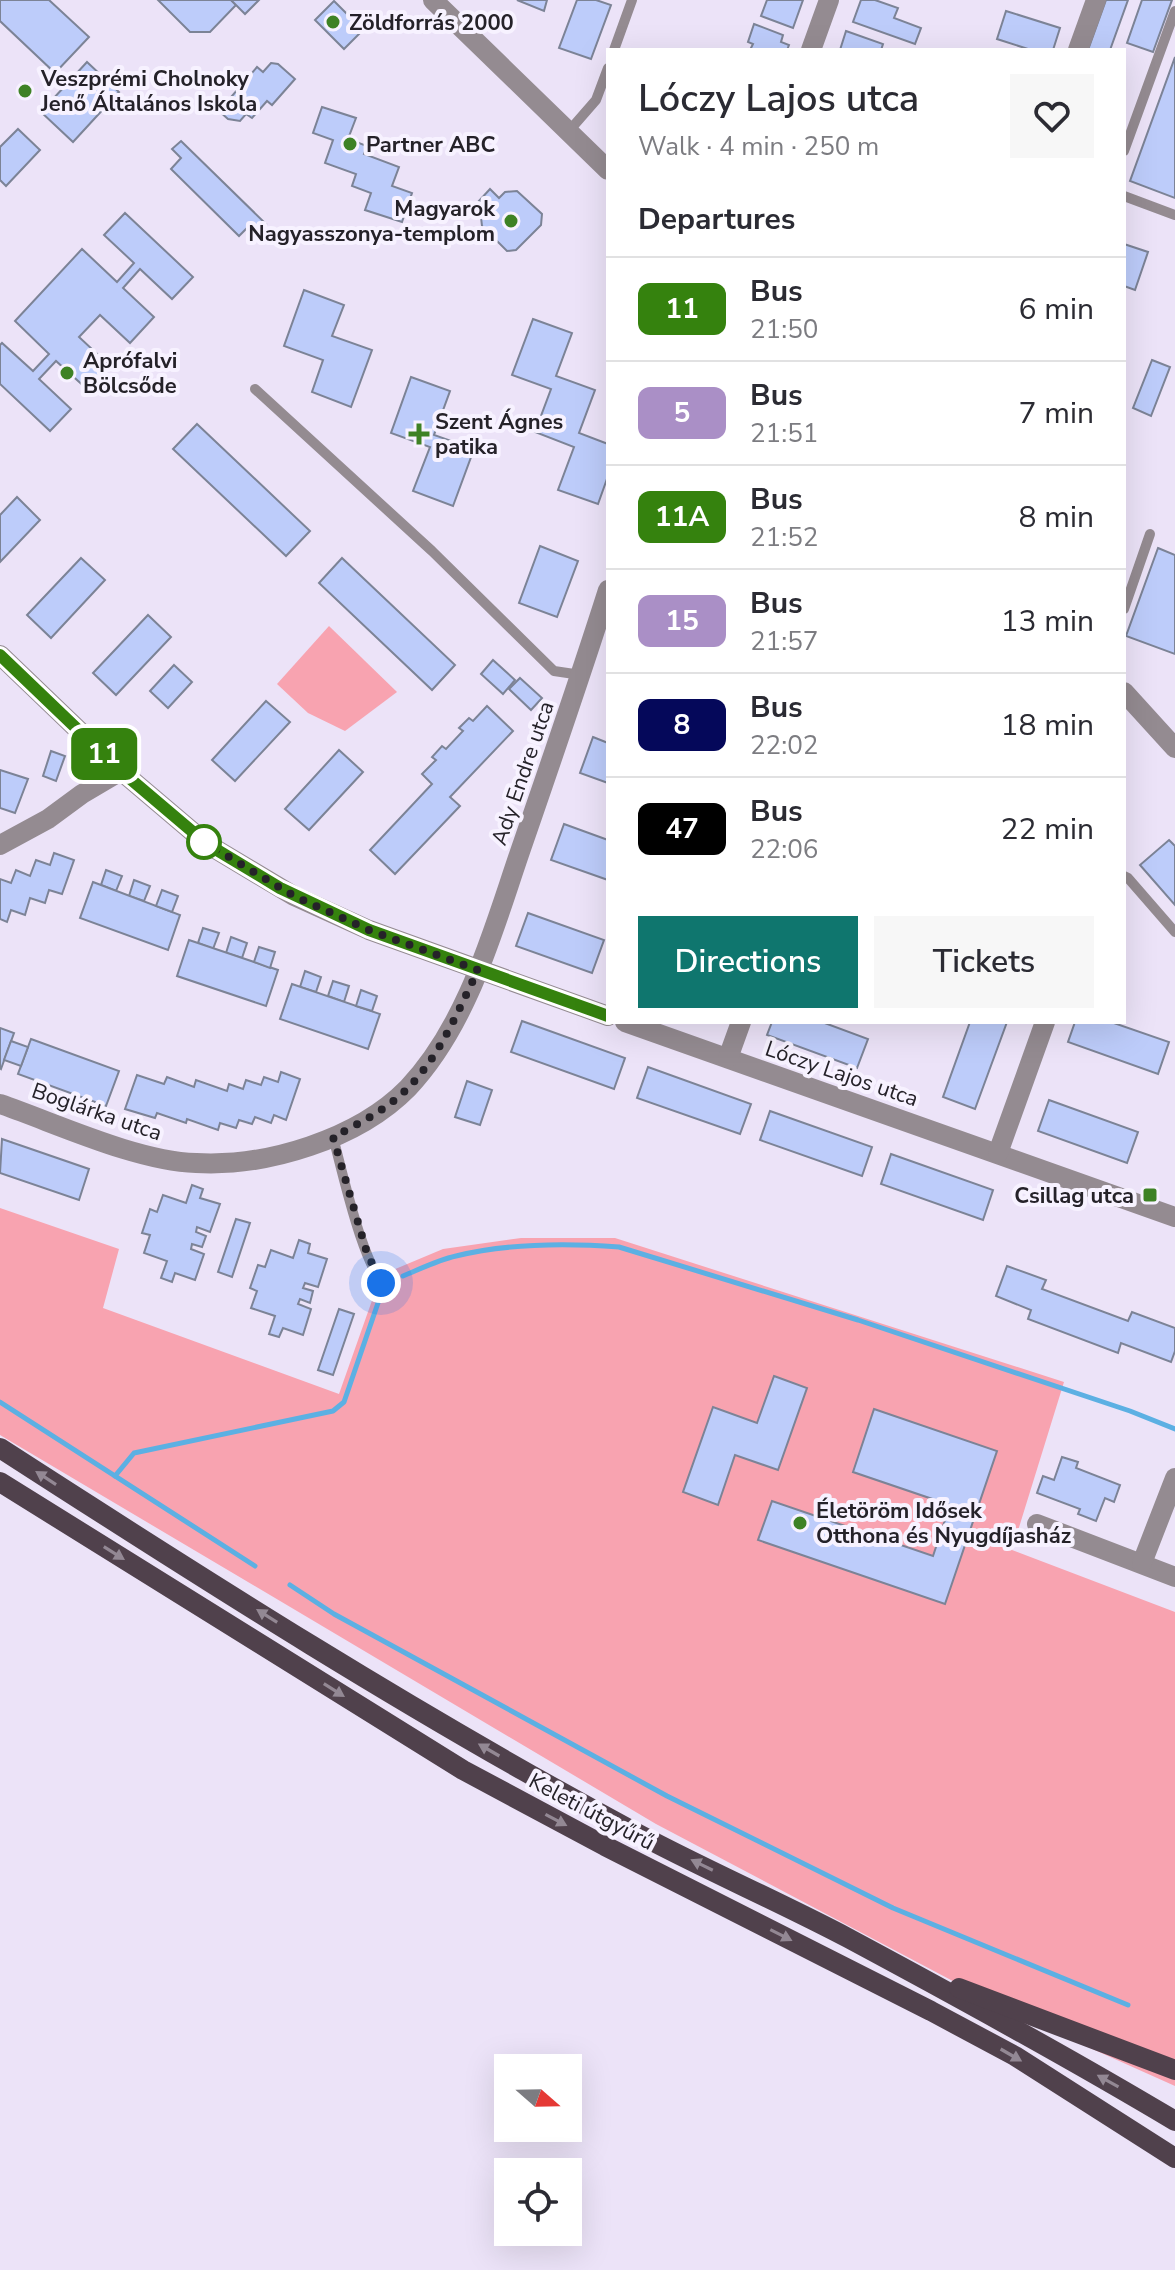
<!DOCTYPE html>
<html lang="en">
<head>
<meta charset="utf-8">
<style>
  :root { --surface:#fff; --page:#f7f7f7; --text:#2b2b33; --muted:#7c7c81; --line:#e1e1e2; --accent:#0f766e }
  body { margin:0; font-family:"Nunito Sans",sans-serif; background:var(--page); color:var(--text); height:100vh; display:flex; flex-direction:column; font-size:30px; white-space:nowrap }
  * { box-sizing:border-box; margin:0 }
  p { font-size:26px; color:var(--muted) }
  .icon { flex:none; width:44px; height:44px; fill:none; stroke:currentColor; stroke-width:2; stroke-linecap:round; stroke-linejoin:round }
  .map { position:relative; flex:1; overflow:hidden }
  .panel { position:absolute; left:606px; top:48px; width:520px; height:976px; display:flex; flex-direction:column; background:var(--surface); border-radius:0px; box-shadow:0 8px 32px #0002 }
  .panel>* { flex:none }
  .badge { padding:0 16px; border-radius:12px; font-size:28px; line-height:52px }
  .needle { width:52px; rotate:110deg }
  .tools { position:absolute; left:494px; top:2054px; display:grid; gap:16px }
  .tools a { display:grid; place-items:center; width:88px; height:88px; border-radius:0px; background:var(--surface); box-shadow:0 8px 32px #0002; font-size:40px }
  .you { position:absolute; width:40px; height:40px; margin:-20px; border:6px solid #fff; border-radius:50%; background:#1a73e8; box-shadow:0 0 0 12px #1a73e833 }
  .map>.badge { position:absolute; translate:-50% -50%; box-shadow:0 0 0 4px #fff }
  h2 { padding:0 32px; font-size:30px; line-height:72px }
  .round { display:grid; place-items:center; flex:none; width:84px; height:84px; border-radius:0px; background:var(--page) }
  .headline { display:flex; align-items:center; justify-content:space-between; height:136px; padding:0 32px }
  h1 { font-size:38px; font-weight:600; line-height:60px }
  .primary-button { display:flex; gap:16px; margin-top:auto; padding:16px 32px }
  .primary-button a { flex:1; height:92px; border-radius:0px; background:var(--accent); color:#fff; font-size:32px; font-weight:600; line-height:92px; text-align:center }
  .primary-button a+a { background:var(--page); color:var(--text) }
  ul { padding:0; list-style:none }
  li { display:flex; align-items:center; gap:24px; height:104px; padding:0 32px; border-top:2px solid var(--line) }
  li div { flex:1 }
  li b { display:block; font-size:30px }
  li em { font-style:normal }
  li .badge { min-width:88px; font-weight:700; text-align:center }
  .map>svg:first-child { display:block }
  .green { fill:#f8a3b0 }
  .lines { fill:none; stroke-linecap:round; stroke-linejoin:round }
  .stream { stroke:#5cb0e3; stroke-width:5 }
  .building { fill:#bdccfa; stroke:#7c8396; stroke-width:2 }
  .service { stroke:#948b91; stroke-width:10 }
  .minor { stroke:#948b91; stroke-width:20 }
  .tertiary { stroke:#948b91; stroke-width:20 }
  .primary { stroke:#50414c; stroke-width:20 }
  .oneway { fill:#938894 }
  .line-casing { stroke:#fff; stroke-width:18 }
  .line { stroke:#35820e; stroke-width:12 }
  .walk { stroke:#252229; stroke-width:8; stroke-dasharray:0 14.4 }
  .poi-dot { fill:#3e8225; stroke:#f7f2ff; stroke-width:3 }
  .stop-dot { fill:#fff; stroke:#35820e; stroke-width:4 }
  .labels { text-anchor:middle; stroke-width:8; stroke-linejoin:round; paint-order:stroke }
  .poi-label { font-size:22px; font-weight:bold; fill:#252229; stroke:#f7f2ff; text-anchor:start }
  .street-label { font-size:22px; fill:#252229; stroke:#f7f2ff }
</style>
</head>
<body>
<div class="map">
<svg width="1175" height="2270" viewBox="0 0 1175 2270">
  <rect width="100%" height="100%" fill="#ece3f8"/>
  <!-- green -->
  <g class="green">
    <polygon points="329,626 397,692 345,731 308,713 277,684"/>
    <polygon points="0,1208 119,1249 103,1308 339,1394 381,1275 443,1249 521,1238 615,1238 1064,1382 1012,1550 1175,1612 1175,2086 1021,2017 656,1824 0,1435"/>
  </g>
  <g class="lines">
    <!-- stream -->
    <g class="stream">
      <path d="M403 1276C420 1269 438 1260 456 1256 509 1243 565 1243 619 1247L858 1320 1130 1411 1175 1429"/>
      <polyline points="0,1402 255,1566"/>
      <polyline points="115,1476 134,1453 333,1411 344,1402 379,1300"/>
      <polyline points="290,1585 334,1614 667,1796 893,1908 1128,2005"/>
    </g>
  </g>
  <!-- building -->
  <g class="building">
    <polygon points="0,0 49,0 89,37 55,73 0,21"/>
    <polygon points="158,0 231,0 236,5 210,32 190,32"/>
    <polygon points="231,0 259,0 245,14"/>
    <polygon points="517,0 547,0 544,11"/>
    <polygon points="577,0 596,0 611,5 591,59 559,48"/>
    <polygon points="767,0 803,0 793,28 761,16"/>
    <polygon points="861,0 875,0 898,8 894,18 921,28 915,44 853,22"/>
    <polygon points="1106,0 1128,0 1110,50 1088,50"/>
    <polygon points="1142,0 1172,0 1153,52 1127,43"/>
    <polygon points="334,1 363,30 344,49 315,20"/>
    <polygon points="1006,11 1060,28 1053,50 1031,50 997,39"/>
    <polygon points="754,24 783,35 781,42 789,45 787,50 750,50 753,44 748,42"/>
    <polygon points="846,31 883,44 881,50 840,50"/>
    <polygon points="1175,57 1175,198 1130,181"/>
    <polygon points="87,62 119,92 73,142 41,112"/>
    <polygon points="271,63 278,64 295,79 272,105 267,101 252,118 246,114 240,121 228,119 219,111 257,67 263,72"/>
    <polygon points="322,107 356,118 348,139 367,146 364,154 399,167 392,186 412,193 402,222 365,210 371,193 352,186 356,174 325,163 333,140 313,133"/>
    <polygon points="18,129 40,150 6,186 0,180 0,147"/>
    <polygon points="181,141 266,224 258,233 250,225 239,236 171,169 181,158 172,149"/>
    <polygon points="490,189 499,198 505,192 517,191 542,214 541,225 516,250 507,251 482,226 481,217 489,209 479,201"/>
    <polygon points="125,213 193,277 172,299 140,269 123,288 154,317 130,343 100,315 79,337 109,365 87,389 56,361 39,379 71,409 50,431 0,384 0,345 2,343 33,371 49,354 15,321 82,249 117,282 134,263 104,235"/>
    <polygon points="1124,244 1148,252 1135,290 1124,286"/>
    <polygon points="304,290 344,305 332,336 372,350 351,407 312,392 323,360 284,346"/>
    <polygon points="533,319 572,333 556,376 595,390 579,433 608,444 608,476 598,504 558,490 574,447 535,432 551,389 512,375"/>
    <polygon points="1152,360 1170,367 1151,416 1133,408"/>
    <polygon points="411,377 450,391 434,435 474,449 453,506 413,491 430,447 391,433"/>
    <polygon points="197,424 310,531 286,556 173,449"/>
    <polygon points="17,497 40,520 0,562 0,515"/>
    <polygon points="540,546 578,561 557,617 519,603"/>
    <polygon points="1158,548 1175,555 1175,654 1126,636"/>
    <polygon points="81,558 105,580 51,638 27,615"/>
    <polygon points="342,558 455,665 432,690 319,583"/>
    <polygon points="148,615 171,637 116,695 93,673"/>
    <polygon points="493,660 515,680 503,694 481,674"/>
    <polygon points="174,665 192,682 168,708 150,691"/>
    <polygon points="520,678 542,698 531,710 509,689"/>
    <polygon points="266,701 290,722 235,781 212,760"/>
    <polygon points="487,706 513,731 450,797 460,806 395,874 370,850 432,784 422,774 436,760 432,757 442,746 446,749 463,731 459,728 469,718 473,721"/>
    <polygon points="593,737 608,743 608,783 580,773"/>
    <polygon points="339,750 363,772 309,830 285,809"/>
    <polygon points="51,751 65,756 56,781 43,776"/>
    <polygon points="0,770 28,779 15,813 0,808"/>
    <polygon points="564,824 608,840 608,880 551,860"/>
    <polygon points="1169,840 1175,846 1175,905 1140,865"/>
    <polygon points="54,853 74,860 62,894 49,890 45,903 30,898 25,915 11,910 7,922 0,919 0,879 11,883 16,870 30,876 36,860 50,865"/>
    <polygon points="106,870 122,876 116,891 101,885"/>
    <polygon points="134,880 150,886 144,901 129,896"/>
    <polygon points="93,882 180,915 168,950 80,918"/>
    <polygon points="162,890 178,896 172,912 156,906"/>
    <polygon points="528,913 604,940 592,973 516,946"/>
    <polygon points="203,928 219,933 213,949 198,943"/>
    <polygon points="231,937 247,943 242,958 226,953"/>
    <polygon points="189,940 278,970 266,1006 177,976"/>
    <polygon points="259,947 275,952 270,968 254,962"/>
    <polygon points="305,971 321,977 316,992 300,987"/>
    <polygon points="333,981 349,986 344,1002 328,996"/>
    <polygon points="292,984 380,1014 368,1049 280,1019"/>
    <polygon points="361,990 377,996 372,1011 356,1006"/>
    <polygon points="522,1021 625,1058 614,1089 511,1052"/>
    <polygon points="772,1022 822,1022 868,1039 857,1068 767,1035"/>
    <polygon points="970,1022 1007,1022 975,1109 943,1097"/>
    <polygon points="1075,1022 1111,1022 1169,1042 1158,1074 1068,1042"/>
    <polygon points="0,1028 14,1033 1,1069 0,1068"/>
    <polygon points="31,1039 119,1071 106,1106 18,1074"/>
    <polygon points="11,1041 28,1047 21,1066 4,1060"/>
    <polygon points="648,1067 751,1104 740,1134 637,1098"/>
    <polygon points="281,1072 300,1079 286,1120 274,1115 271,1123 255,1117 252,1124 239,1120 236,1128 220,1123 218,1130 187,1119 186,1123 157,1113 155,1118 125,1109 137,1075 164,1084 167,1077 194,1087 196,1080 227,1091 229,1084 243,1089 246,1080 261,1085 264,1077 278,1082"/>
    <polygon points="467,1081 492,1090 480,1125 455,1117"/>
    <polygon points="1049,1100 1138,1132 1127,1163 1038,1131"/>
    <polygon points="770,1111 872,1147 862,1176 760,1140"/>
    <polygon points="2,1139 89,1169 79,1200 0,1173"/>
    <polygon points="891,1154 993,1190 983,1220 881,1184"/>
    <polygon points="192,1185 203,1189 200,1198 220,1204 210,1232 197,1227 196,1232 206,1236 202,1247 192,1244 191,1249 204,1254 195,1280 175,1273 172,1282 161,1278 167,1261 144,1253 150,1235 142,1233 150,1209 157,1212 163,1195 186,1203"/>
    <polygon points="236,1219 250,1223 232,1277 218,1272"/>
    <polygon points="299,1240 310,1244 308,1253 327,1259 318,1287 305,1283 303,1288 313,1291 310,1303 300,1299 298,1304 311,1309 303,1335 283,1328 279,1337 269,1334 275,1316 251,1308 257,1291 250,1288 258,1265 265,1267 271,1250 293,1258"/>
    <polygon points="1007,1266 1046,1280 1042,1289 1128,1321 1132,1312 1175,1328 1175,1351 1171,1362 1121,1343 1118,1353 1028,1319 1031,1310 996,1296"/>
    <polygon points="339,1309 354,1314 333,1375 318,1370"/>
    <polygon points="774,1376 807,1388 778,1470 735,1455 718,1505 683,1492 713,1407 757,1423"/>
    <polygon points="874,1409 997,1451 945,1604 758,1540 772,1501 933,1556 950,1505 853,1472"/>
    <polygon points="1062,1457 1078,1462 1076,1468 1120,1485 1114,1502 1105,1498 1096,1521 1078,1514 1080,1509 1037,1493 1043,1476 1054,1480"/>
  </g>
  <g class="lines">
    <!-- service -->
    <g class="service">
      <polyline points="614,50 632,0"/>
      <polyline points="569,131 596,100 608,68"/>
      <polyline points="1124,151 1175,11"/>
      <polyline points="1124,196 1175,215"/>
      <polyline points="255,389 432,551 554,671 581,675"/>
      <polyline points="1124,609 1150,534"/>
      <polyline points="1124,876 1128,878 1175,932"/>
      <path d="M333 1137C342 1170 364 1273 389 1290"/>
    </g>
    <!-- minor -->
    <g class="minor">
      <polyline points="811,50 829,0"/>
      <polyline points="1078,50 1096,0"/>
      <polyline points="0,655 121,771 207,844 294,896 369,930 608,1016"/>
      <polyline points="0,845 48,819 82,794 121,771"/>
      <polyline points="625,1022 1175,1217"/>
      <polyline points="728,1058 741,1022"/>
      <path d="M0 1104C58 1124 136 1161 196 1163 267 1167 358 1139 408 1088 470 1022 494 926 523 843 552 759 581 675 608 590"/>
      <polyline points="998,1153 1045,1022"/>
      <polyline points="1037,1524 1175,1577"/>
      <polyline points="1142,1563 1175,1478"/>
    </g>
    <!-- tertiary -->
    <g class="tertiary">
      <polyline points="433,0 608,170"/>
      <polyline points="1124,692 1175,748"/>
    </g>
    <!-- primary -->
    <g class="primary">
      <path d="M0 1448C206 1581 413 1713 629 1829 701 1868 776 1900 848 1938 958 1997 1068 2057 1175 2121"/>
      <polyline points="0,1482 463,1770 605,1846 931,2011 1015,2056 1175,2158"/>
      <polyline points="959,1988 1175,2070"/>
    </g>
  </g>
  <!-- one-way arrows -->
  <defs><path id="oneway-solid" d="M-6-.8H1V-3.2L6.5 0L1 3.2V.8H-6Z" transform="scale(2)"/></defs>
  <g class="oneway">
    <use href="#oneway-solid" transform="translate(46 1478) rotate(-147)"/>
    <use href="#oneway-solid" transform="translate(114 1553) rotate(32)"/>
    <use href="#oneway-solid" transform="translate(267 1616) rotate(-148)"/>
    <use href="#oneway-solid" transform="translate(334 1690) rotate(32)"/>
    <use href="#oneway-solid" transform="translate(489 1750) rotate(-150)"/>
    <use href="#oneway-solid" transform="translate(556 1820) rotate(28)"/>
    <use href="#oneway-solid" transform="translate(702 1865) rotate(-154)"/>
    <use href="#oneway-solid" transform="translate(781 1935) rotate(27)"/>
    <use href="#oneway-solid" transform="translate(1011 2055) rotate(30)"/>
    <use href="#oneway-solid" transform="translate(1108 2081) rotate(-151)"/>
  </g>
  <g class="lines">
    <!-- line casing -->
    <g class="line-casing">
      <polyline id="line" points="0,655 121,771 207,844 280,888 369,930 608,1016"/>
    </g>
    <!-- line -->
    <use href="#line" class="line"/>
    <!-- walk -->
    <path class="walk" d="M204 842 294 896 369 930 478 970C458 1011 440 1056 407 1089 386 1110 358 1124 333 1137L367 1253 381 1283"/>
  </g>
  <!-- markers -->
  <g class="poi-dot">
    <circle cx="333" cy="22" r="8"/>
    <circle cx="25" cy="91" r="8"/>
    <circle cx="350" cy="144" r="8"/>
    <circle cx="511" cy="221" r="8"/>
    <circle cx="67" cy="373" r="8"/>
    <path d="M415 422h8v8h8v8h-8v8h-8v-8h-8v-8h8z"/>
    <rect x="1142" y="1187" width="16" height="16" rx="4"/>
    <circle cx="800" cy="1523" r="8"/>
  </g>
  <circle class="stop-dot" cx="204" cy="842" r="16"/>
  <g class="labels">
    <!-- poi labels -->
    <g class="poi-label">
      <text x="349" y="30">Zöldforrás 2000</text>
      <text x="41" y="86">Veszprémi Cholnoky<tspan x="41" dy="25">Jenő Általános Iskola</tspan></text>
      <text x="366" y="152">Partner ABC</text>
      <text x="495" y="216" text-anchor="end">Magyarok<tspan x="495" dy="25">Nagyasszonya-templom</tspan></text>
      <text x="83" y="368">Aprófalvi<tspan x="83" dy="25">Bölcsőde</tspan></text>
      <text x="435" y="429">Szent Ágnes<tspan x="435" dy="25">patika</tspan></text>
      <text x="1134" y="1203" text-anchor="end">Csillag utca</text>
      <text x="816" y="1518">Életöröm Idősek<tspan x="816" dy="25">Otthona és Nyugdíjasház</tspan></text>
    </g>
    <!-- street labels -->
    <g class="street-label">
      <text transform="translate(522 773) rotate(-71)" y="8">Ady Endre utca</text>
      <text transform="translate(842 1073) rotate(19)" y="8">Lóczy Lajos utca</text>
      <text transform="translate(97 1111) rotate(19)" y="8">Boglárka utca</text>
      <text transform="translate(592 1811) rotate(28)" y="8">Keleti útgyűrű</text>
    </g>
  </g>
</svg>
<div class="tools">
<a><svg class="needle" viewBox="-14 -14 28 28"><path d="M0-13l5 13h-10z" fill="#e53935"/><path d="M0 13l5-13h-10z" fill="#7c7c81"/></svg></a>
<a><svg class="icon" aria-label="locate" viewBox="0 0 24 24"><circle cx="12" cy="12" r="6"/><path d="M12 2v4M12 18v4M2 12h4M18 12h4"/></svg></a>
</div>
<div class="you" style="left:381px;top:1283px"></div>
<b class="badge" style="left:104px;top:754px;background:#35820e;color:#fff">11</b>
<section class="panel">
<div class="headline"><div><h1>Lóczy Lajos utca</h1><p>Walk · 4 min · 250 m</p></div><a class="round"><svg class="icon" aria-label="heart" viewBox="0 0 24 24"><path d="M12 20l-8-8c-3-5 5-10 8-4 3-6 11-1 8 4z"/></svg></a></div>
<h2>Departures</h2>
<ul>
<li><span class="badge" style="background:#35820e;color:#fff">11</span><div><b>Bus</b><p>21:50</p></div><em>6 min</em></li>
<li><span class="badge" style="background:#aa8fc6;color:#fff">5</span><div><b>Bus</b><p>21:51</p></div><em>7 min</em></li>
<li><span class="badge" style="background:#35820e;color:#fff">11A</span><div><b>Bus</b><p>21:52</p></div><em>8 min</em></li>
<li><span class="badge" style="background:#aa8fc6;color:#fff">15</span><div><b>Bus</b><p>21:57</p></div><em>13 min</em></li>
<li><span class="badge" style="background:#05085a;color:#fff">8</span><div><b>Bus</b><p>22:02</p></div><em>18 min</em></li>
<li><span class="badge" style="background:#000;color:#fff">47</span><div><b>Bus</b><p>22:06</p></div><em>22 min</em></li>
</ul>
<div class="primary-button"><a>Directions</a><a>Tickets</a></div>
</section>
</div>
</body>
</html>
